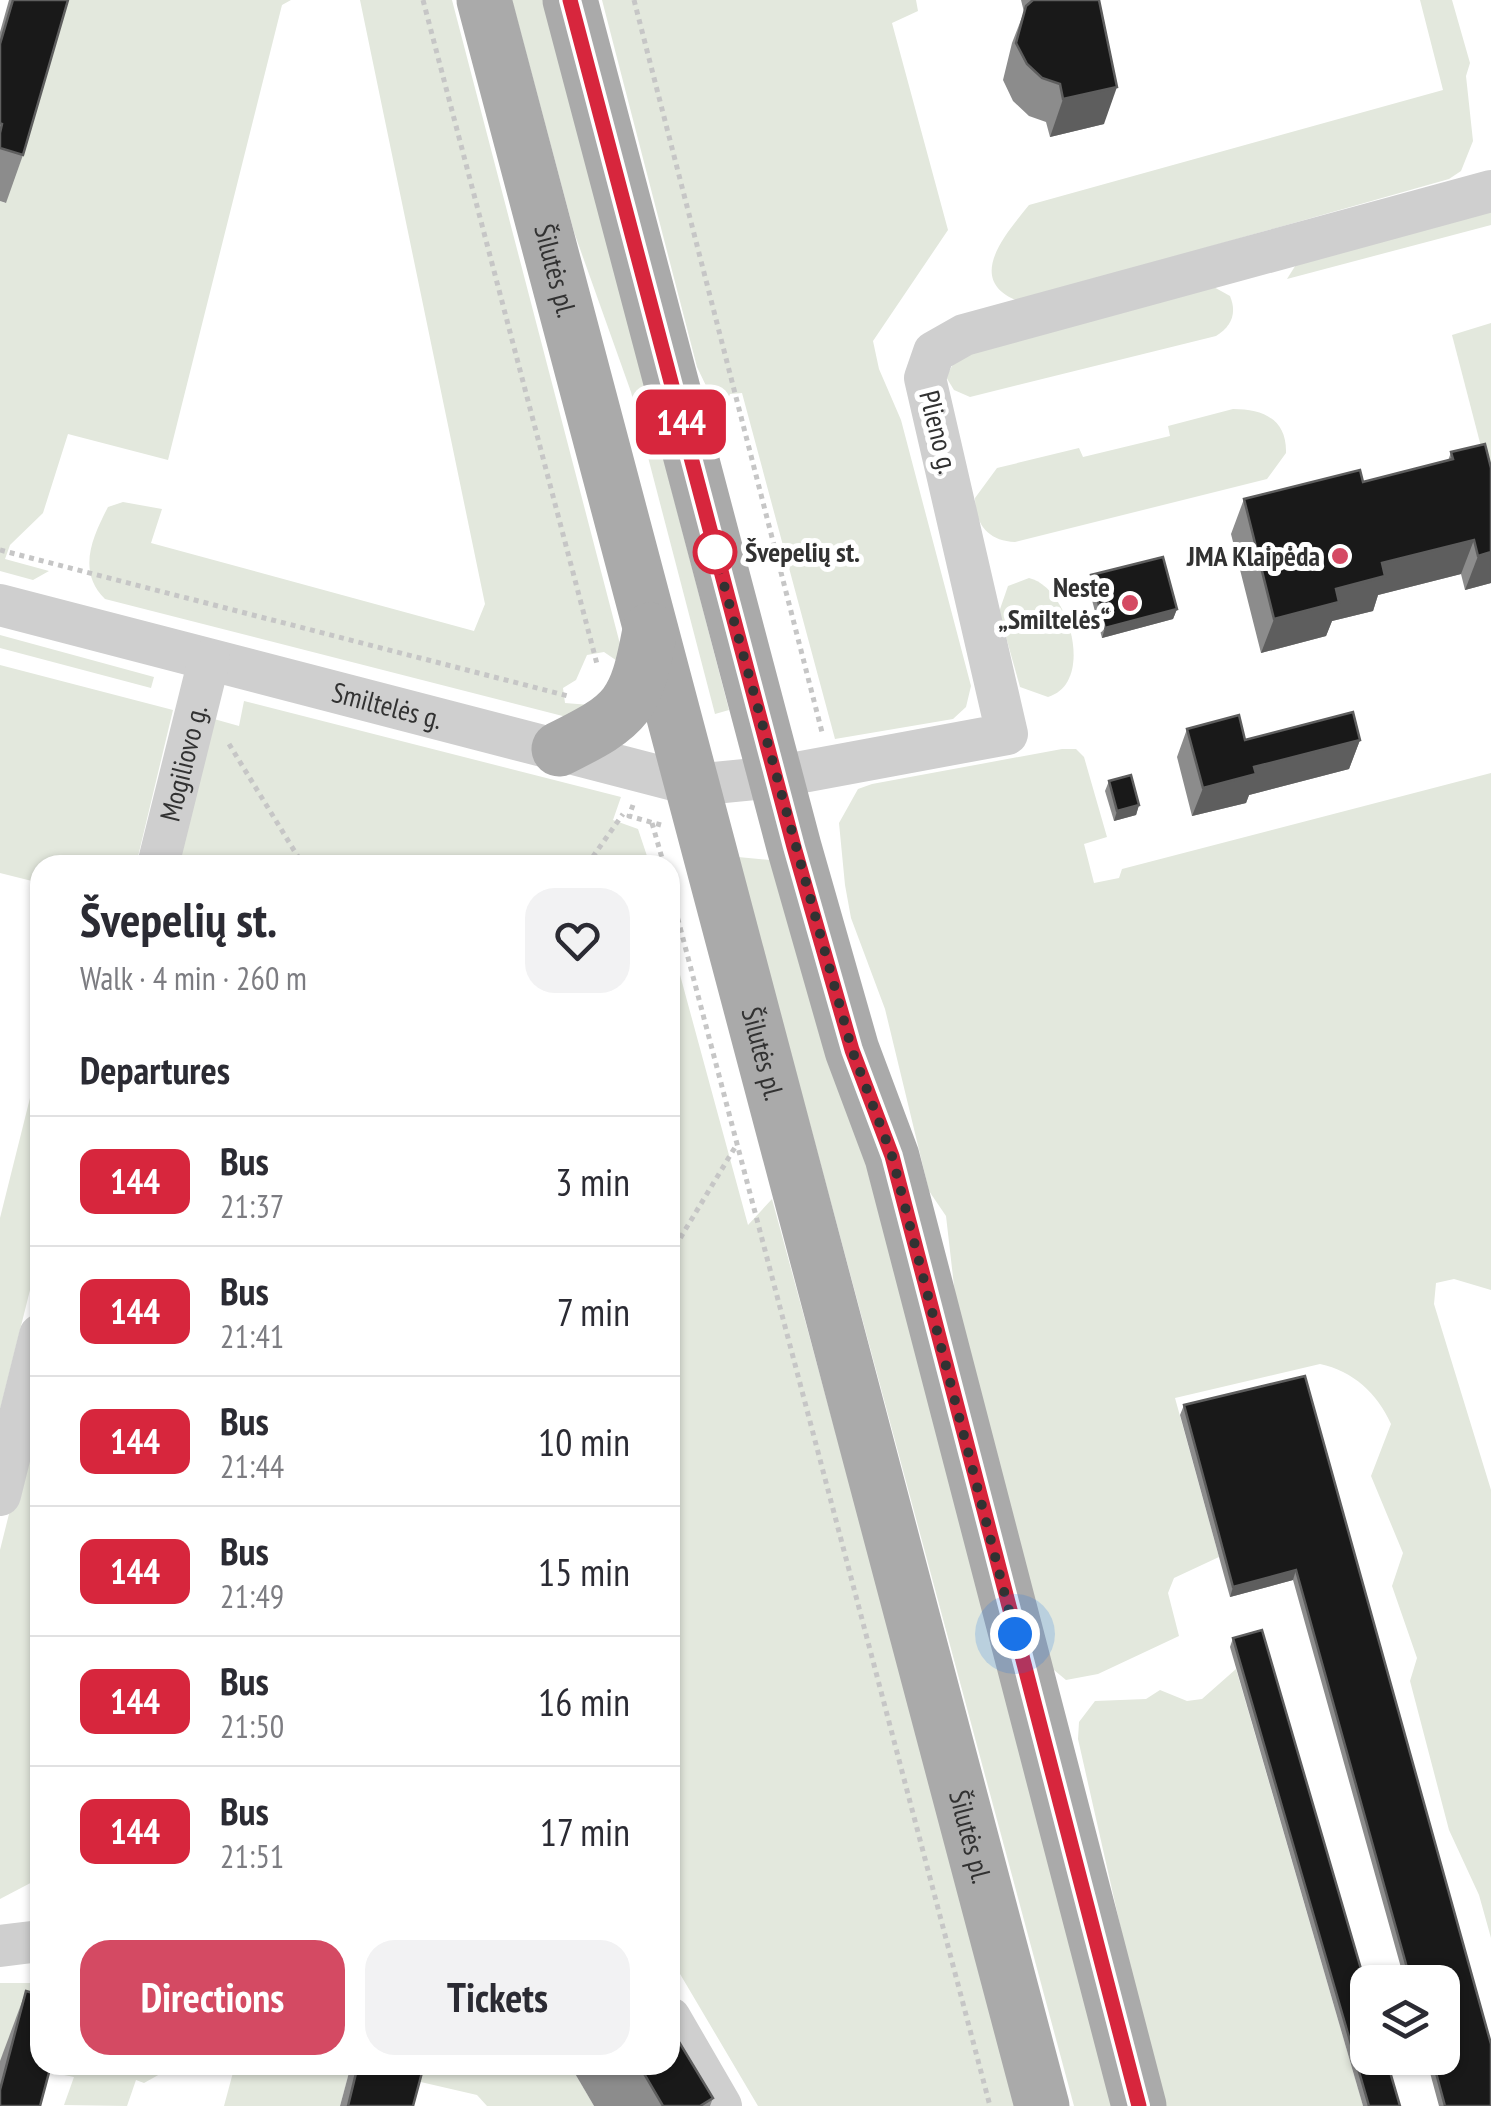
<!DOCTYPE html>
<html lang="en">
<head>
<meta charset="utf-8">
<style>
  :root { --surface:#fff; --page:#f2f2f3; --text:#2b2b33; --muted:#7c7c81; --line:#e1e1e2; --accent:#d44a63 }
  body { margin:0; font-family:"PT Sans Narrow",sans-serif; background:var(--page); color:var(--text); height:100vh; display:flex; flex-direction:column; font-size:38px; white-space:nowrap }
  * { box-sizing:border-box; margin:0 }
  p { font-size:32px; color:var(--muted) }
  .icon { flex:none; width:55px; height:55px; fill:none; stroke:currentColor; stroke-width:2; stroke-linecap:round; stroke-linejoin:round }
  .map { position:relative; flex:1; overflow:hidden }
  .sheet { position:absolute; left:30px; top:855px; width:650px; height:1220px; display:flex; flex-direction:column; background:var(--surface); border-radius:30px; box-shadow:0 2px 8px #0004 }
  .sheet>* { flex:none }
  .badge { padding:0 20px; border-radius:15px; font-size:35px; line-height:65px }
  .controls { position:absolute; left:1350px; top:1965px; display:grid; gap:20px }
  .controls a { display:grid; place-items:center; width:110px; height:110px; border-radius:20px; background:var(--surface); box-shadow:0 2px 8px #0004; font-size:50px }
  .you { position:absolute; width:50px; height:50px; margin:-25px; border:8px solid #fff; border-radius:50%; background:#1a73e8; box-shadow:0 0 0 15px #1a73e833 }
  .map>.badge { position:absolute; translate:-50% -50%; box-shadow:0 0 0 5px #fff }
  h2 { padding:0 50px; font-size:38px; line-height:90px }
  .round { display:grid; place-items:center; flex:none; width:105px; height:105px; border-radius:30px; background:var(--page) }
  .head { display:flex; align-items:center; justify-content:space-between; height:170px; padding:0 50px }
  h1 { font-size:48px; font-weight:700; line-height:75px }
  .action { display:flex; gap:20px; margin-top:auto; padding:20px 50px }
  .action a { flex:1; height:115px; border-radius:30px; background:var(--accent); color:#fff; font-size:40px; font-weight:700; line-height:115px; text-align:center }
  .action a+a { background:var(--page); color:var(--text) }
  ul { padding:0; list-style:none }
  li { display:flex; align-items:center; gap:30px; height:130px; padding:0 50px; border-top:2px solid var(--line) }
  li div { flex:1 }
  li b { display:block; font-size:38px }
  li em { font-style:normal }
  li .badge { min-width:110px; font-weight:700; text-align:center }
  .map>svg:first-child { display:block }
  .green { fill:#e3e8dd }
  .lines { fill:none; stroke-linecap:round; stroke-linejoin:round }
  .path { stroke:#c6c6c6; stroke-width:5; stroke-dasharray:5 5; stroke-linecap:butt }
  .minor { stroke:#cfcfcf; stroke-width:42 }
  .major { stroke:#aaa; stroke-width:55 }
  .wall { fill:#8c8c8c }
  .shaded-wall { fill:#5e5e5e }
  .building { fill:#191919; stroke:#5e5e5e; stroke-width:2.5 }
  .line-casing { stroke:#fff; stroke-width:22 }
  .line { stroke:#d7263d; stroke-width:15 }
  .walk { stroke:#323232; stroke-width:10; stroke-dasharray:0 18 }
  .stop-dot { fill:#fff; stroke:#d7263d; stroke-width:5 }
  .poi-dot { fill:#d44a63; stroke:#fff; stroke-width:4 }
  .labels { text-anchor:middle; stroke-width:10; stroke-linejoin:round; paint-order:stroke }
  .street-label { font-size:28px; fill:#323232; stroke:#fff }
  .stop-label { font-size:28px; font-weight:bold; fill:#323232; stroke:#fff; text-anchor:start }
  .poi-label { font-size:28px; font-weight:bold; fill:#323232; stroke:#fff; text-anchor:end }
</style>
</head>
<body>
<div class="map">
<svg width="1491" height="2106" viewBox="0 0 1491 2106">
  <rect width="100%" height="100%" fill="#fff"/>
  <!-- green -->
  <g class="green">
    <polygon points="64,0 291,0 282,5 168,460 68,434 43,513 10,545 5,559 49,571 33,580 0,571 0,201 5,203"/>
    <path d="M360 0H452L626 667 604 652 587 655 576 680 563 688 565 703 590 705V723L105 599C77 571 92 538 108 507L123 502 162 509 151 543 474 631 485 604Z"/>
    <polygon points="512,0 544,0 729,710 715,714 631,392 574,232"/>
    <polygon points="602,0 916,0 918,11 892,23 948,230 873,341 879,369 901,420 971,686 966,707 953,719 835,739 742,393 730,394 721,417 697,367"/>
    <path d="M1420 0H1452L1470 63 1466 76 1473 141 1461 171 1449 179 1018 301C964 280 1006 234 1029 205L1443 90Z"/>
    <polygon points="1491,202 1491,225 1287,279 1297,263"/>
    <path d="M1212 286 1230 296C1237 313 1232 326 1216 336L970 397 954 390 946 377 958 355Z"/>
    <polygon points="1491,323 1491,485 1452,335"/>
    <path d="M1233 409C1263 409 1287 419 1286 453L1267 479 1015 542C988 541 975 524 975 498L997 468 1079 448 1083 457 1170 436 1168 426Z"/>
    <path d="M1029 578C1069 587 1096 683 1048 697L1020 687 999 612 1008 586Z"/>
    <polygon points="0,635 154,677 151,688 0,648"/>
    <polygon points="0,665 173,710 136,865 40,865 40,883 0,873"/>
    <polygon points="244,701 621,797 613,820 638,829 650,865 176,865 214,719 239,726"/>
    <path d="M1062 749H1076L1084 757 1107 837 1084 844 1094 883 1119 878 1122 869 1491 773V1290L1454 1279 1436 1283 1434 1304 1491 1490V1938L1479 1895 1449 1830 1410 1681 1417 1658 1392 1586 1403 1553 1371 1476 1391 1424C1377 1393 1353 1371 1320 1364L1175 1398 1219 1557 1174 1578 1168 1593 1179 1636 1098 1674 1066 1680 1048 1665 956 1303 946 1216 929 1191 885 1009 851 918 845 885 839 823 858 789 872 784Z"/>
    <polygon points="738,857 770,860 875,1151 1126,2106 1074,2106"/>
    <polygon points="670,938 748,1225 772,1199 1019,2106 758,2106 670,1957 670,1491 675,1460 670,1416"/>
    <polygon points="40,1058 40,1250 0,1410 0,1218"/>
    <polygon points="40,1390 40,1878 0,1899 0,1550"/>
    <polygon points="1236,1669 1363,2106 1161,2106 1078,1739 1079,1722 1095,1701 1146,1699 1160,1690 1187,1701 1202,1699"/>
    <polygon points="0,1983 30,1983 40,1996 40,2065 176,2065 144,2083 136,2080 127,2106 64,2105 74,2077 0,2062"/>
    <polygon points="235,2065 351,2065 340,2106 224,2106"/>
    <polygon points="416,2065 570,2065 594,2106 487,2106 477,2095 412,2080"/>
  </g>
  <g class="lines">
    <!-- path -->
    <g class="path">
      <polyline points="423,0 597,664"/>
      <polyline points="634,0 823,736"/>
      <polyline points="0,550 568,696"/>
      <polyline points="229,744 303,865"/>
      <polyline points="633,805 629,816 661,825"/>
      <polyline points="652,823 664,865"/>
      <polyline points="587,865 623,814"/>
      <polyline points="670,889 990,2106"/>
      <polyline points="670,1255 737,1144"/>
    </g>
    <!-- minor -->
    <g class="minor">
      <path id="s1" d="M0 605 693 785 775 777 1007 734 925 378 934 352 964 335 1491 191"/>
      <path id="s2" d="M158 865 209 660"/>
      <polyline points="0,1495 40,1335"/>
      <polyline points="0,1946 40,1941"/>
      <polyline points="670,2018 721,2106"/>
    </g>
    <!-- major -->
    <g class="major">
      <path id="s3" d="M484 0 1042 2106"/>
      <polyline points="570,0 794,847 852,1050 892,1157 1139,2106"/>
      <path d="M559 749C628 715 636 706 650 630"/>
    </g>
  </g>
  <!-- wall -->
  <g class="wall">
    <polygon points="9,0 68,0 23,155 6,203 0,201 0,32"/>
    <polygon points="1021,0 1099,0 1104,124 1050,137 1046,122 1029,116 1013,101 1003,80 1012,43 1024,12"/>
    <polygon points="1451,452 1491,583 1465,590 1461,574 1378,595 1373,611 1332,621 1326,636 1261,653 1231,534 1244,499 1363,482 1448,461"/>
    <polygon points="1091,575 1177,609 1173,619 1102,638 1088,585"/>
    <polygon points="1187,729 1245,740 1360,740 1349,769 1249,795 1246,803 1192,816 1177,757"/>
    <polygon points="1109,781 1139,805 1136,815 1114,821 1105,791"/>
    <polygon points="1305,1376 1491,2106 1439,2106 1426,2058 1442,2058 1442,1982 1405,1982 1293,1580 1230,1597 1180,1415 1184,1405"/>
    <polygon points="1233,1638 1400,2106 1363,2106 1230,1647"/>
    <polygon points="26,1991 0,2106 0,2061"/>
    <polygon points="351,2065 424,2065 413,2106 340,2106"/>
    <polygon points="570,2065 670,2065 713,2098 710,2106 594,2106"/>
  </g>
  <!-- shaded-wall -->
  <g class="shaded-wall">
    <polygon points="1117,87 1104,124 1050,137 1063,99"/>
    <polygon points="1474,540 1461,574 1378,595 1373,611 1332,621 1326,636 1261,653 1274,619 1382,563"/>
    <polygon points="1491,552 1491,583 1465,590 1478,556"/>
    <polygon points="1177,609 1173,619 1102,638 1105,628"/>
    <polygon points="1360,740 1349,769 1249,795 1246,803 1192,816 1203,788 1254,767"/>
    <polygon points="1139,805 1136,815 1114,821 1117,811"/>
    <polygon points="1296,1570 1293,1580 1230,1597 1233,1587"/>
  </g>
  <!-- building -->
  <g class="building">
    <polygon points="13,0 68,0 23,155 0,148 0,133 2,124 0,123 0,44"/>
    <polygon points="1033,0 1099,0 1117,87 1063,99 1060,84 1042,78 1027,64 1016,43 1026,6"/>
    <polygon points="1485,444 1491,468 1491,552 1478,556 1474,540 1382,563 1385,576 1336,589 1339,602 1274,619 1244,499 1360,470 1363,482 1453,459 1451,452"/>
    <polygon points="1163,557 1177,609 1105,628 1091,575"/>
    <polygon points="1353,712 1360,740 1254,767 1256,774 1203,788 1187,729 1239,715 1245,740"/>
    <polygon points="1131,775 1139,805 1117,811 1109,781"/>
    <polygon points="1305,1376 1491,2044 1491,2106 1445,2106 1432,2058 1442,2058 1442,1982 1411,1982 1296,1570 1233,1587 1184,1405"/>
    <polygon points="1262,1630 1368,1993 1368,2058 1386,2058 1400,2106 1369,2106 1233,1638"/>
    <polygon points="26,1991 40,1995 40,2065 51,2065 40,2106 0,2106 0,2090"/>
    <polygon points="670,2027 713,2098 700,2106 663,2106 639,2065 670,2065"/>
    <polygon points="358,2065 424,2065 413,2106 348,2106"/>
  </g>
  <g class="lines">
    <!-- line casing -->
    <g class="line-casing">
      <polyline id="line" points="570,0 794,847 852,1050 892,1156 1139,2106"/>
    </g>
    <!-- line -->
    <use href="#line" class="line"/>
    <!-- walk -->
    <polyline class="walk" points="715,552 852,1050 892,1156 1015,1634"/>
  </g>
  <!-- markers -->
  <circle class="stop-dot" cx="715" cy="552" r="20"/>
  <g class="poi-dot">
    <circle cx="1340" cy="556" r="10"/>
    <circle cx="1130" cy="603" r="10"/>
  </g>
  <g class="labels">
    <!-- street labels -->
    <g class="street-label">
      <text dy="10" stroke="none"><textPath href="#s3" startOffset="280">Šilutės pl.</textPath></text>
      <text transform="translate(939 432) rotate(76)" y="10">Plieno g.</text>
      <text dy="10" stroke="none"><textPath href="#s1" startOffset="400">Smiltelės g.</textPath></text>
      <text dy="10" stroke="none"><textPath href="#s2" startOffset="105">Mogiliovo g.</textPath></text>
      <text dy="10" stroke="none"><textPath href="#s3" startOffset="1090">Šilutės pl.</textPath></text>
      <text dy="10" stroke="none"><textPath href="#s3" startOffset="1900">Šilutės pl.</textPath></text>
    </g>
    <!-- stop labels -->
    <g class="stop-label">
      <text x="745" y="562">Švepelių st.</text>
    </g>
    <!-- poi labels -->
    <g class="poi-label">
      <text x="1320" y="566">JMA Klaipėda</text>
      <text x="1110" y="597">Neste<tspan x="1110" dy="32">„Smiltelės“</tspan></text>
    </g>
  </g>
</svg>
<div class="controls">
<a><svg class="icon" aria-label="layers" viewBox="0 0 24 24"><path d="M12 4l9 5-9 5-9-5zM3 14l9 5 9-5"/></svg></a>
</div>
<div class="you" style="left:1015px;top:1634px"></div>
<b class="badge" style="left:681px;top:422px;background:#d7263d;color:#fff">144</b>
<section class="sheet">
<div class="head"><div><h1>Švepelių st.</h1><p>Walk · 4 min · 260 m</p></div><a class="round"><svg class="icon" aria-label="heart" viewBox="0 0 24 24"><path d="M12 20l-8-8c-3-5 5-10 8-4 3-6 11-1 8 4z"/></svg></a></div>
<h2>Departures</h2>
<ul>
<li><span class="badge" style="background:#d7263d;color:#fff">144</span><div><b>Bus</b><p>21:37</p></div><em>3 min</em></li>
<li><span class="badge" style="background:#d7263d;color:#fff">144</span><div><b>Bus</b><p>21:41</p></div><em>7 min</em></li>
<li><span class="badge" style="background:#d7263d;color:#fff">144</span><div><b>Bus</b><p>21:44</p></div><em>10 min</em></li>
<li><span class="badge" style="background:#d7263d;color:#fff">144</span><div><b>Bus</b><p>21:49</p></div><em>15 min</em></li>
<li><span class="badge" style="background:#d7263d;color:#fff">144</span><div><b>Bus</b><p>21:50</p></div><em>16 min</em></li>
<li><span class="badge" style="background:#d7263d;color:#fff">144</span><div><b>Bus</b><p>21:51</p></div><em>17 min</em></li>
</ul>
<div class="action"><a>Directions</a><a>Tickets</a></div>
</section>
</div>
</body>
</html>
